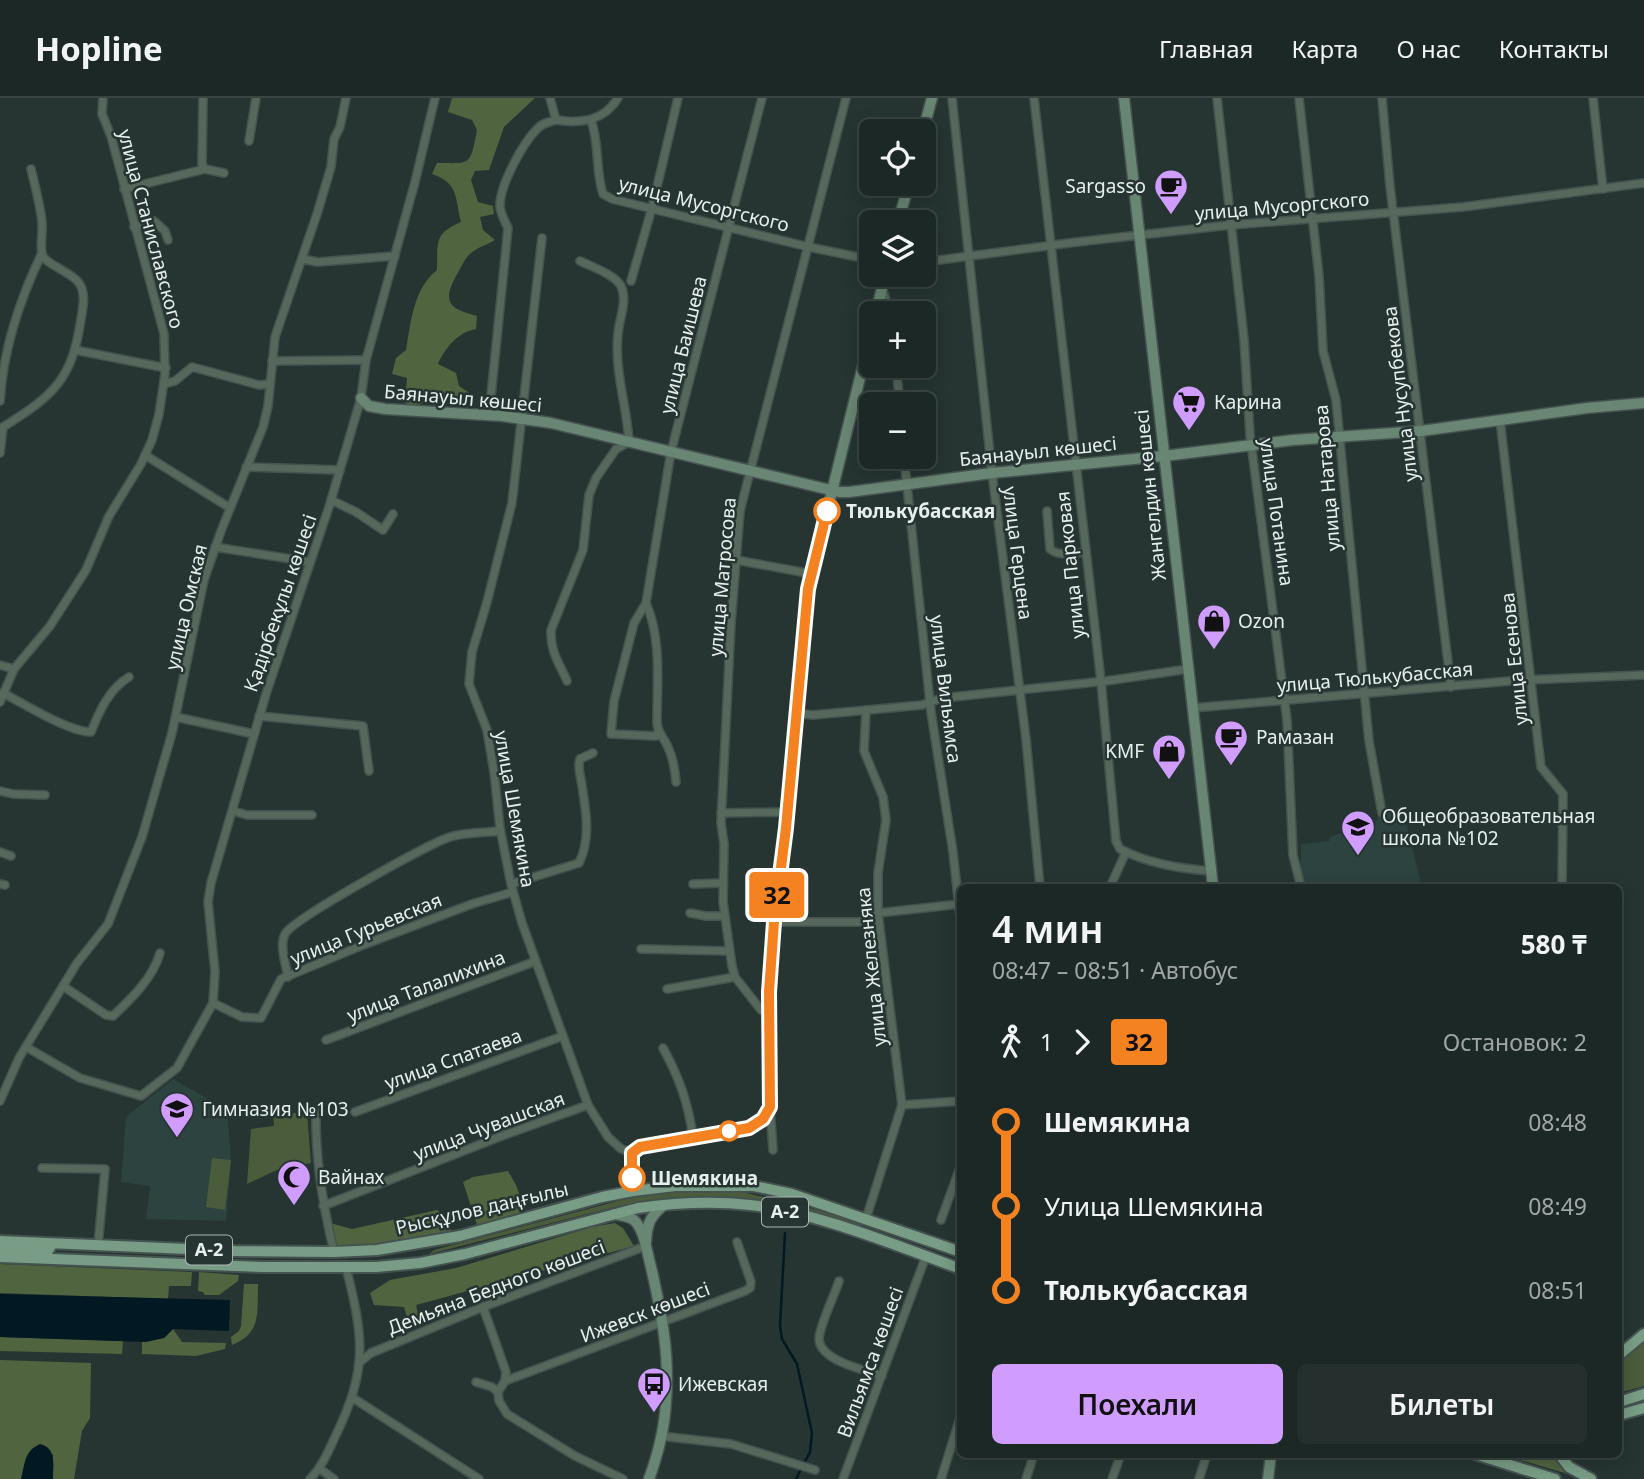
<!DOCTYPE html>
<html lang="ru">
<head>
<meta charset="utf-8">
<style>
  :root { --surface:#1c2826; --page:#25302e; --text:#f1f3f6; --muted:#a0a6a7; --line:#3a4443; --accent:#d09dfe }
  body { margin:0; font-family:"Noto Sans",sans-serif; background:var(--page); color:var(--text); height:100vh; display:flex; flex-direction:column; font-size:26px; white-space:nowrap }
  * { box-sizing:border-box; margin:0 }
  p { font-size:23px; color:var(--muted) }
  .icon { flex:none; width:38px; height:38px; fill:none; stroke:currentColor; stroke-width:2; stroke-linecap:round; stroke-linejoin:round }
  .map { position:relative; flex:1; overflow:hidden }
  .side { position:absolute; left:957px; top:786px; width:665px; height:574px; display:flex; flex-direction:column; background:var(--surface); border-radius:10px; box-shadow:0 4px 18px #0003,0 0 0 2px var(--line) }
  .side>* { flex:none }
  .badge { padding:0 14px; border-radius:5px; font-size:24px; line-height:46px }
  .tools { position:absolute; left:859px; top:21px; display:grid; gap:14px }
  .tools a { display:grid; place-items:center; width:77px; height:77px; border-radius:10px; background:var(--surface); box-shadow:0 4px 18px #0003,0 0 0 2px var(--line); font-size:35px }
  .map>.badge { position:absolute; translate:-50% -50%; box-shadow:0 0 0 4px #fff }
  .legs { display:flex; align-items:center; gap:10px; height:77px; padding:0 35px; font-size:23px }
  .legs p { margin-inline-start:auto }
  .head { display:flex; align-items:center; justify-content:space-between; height:119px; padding:0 35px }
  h1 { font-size:38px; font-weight:600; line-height:52px }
  .primary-button { display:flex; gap:14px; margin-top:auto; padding:14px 35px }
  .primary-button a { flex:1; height:80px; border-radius:10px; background:var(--accent); color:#111; font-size:28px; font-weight:600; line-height:80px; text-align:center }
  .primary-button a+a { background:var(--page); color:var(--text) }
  ul { padding:0 35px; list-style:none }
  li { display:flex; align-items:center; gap:24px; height:84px; font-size:26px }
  li i { display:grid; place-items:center; width:10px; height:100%; margin:0 9px; background:currentColor }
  li i::after { content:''; width:18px; height:18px; margin:-9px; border:5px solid; border-radius:50%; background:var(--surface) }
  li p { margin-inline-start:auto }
  li:first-child i { background:linear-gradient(#0000 50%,currentColor 0) }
  li:last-child i { background:linear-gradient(currentColor 50%,#0000 0) }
  header { display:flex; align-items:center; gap:42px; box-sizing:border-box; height:98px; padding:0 35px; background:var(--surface); border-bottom:2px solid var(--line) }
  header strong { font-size:33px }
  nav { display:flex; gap:38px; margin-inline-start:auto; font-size:24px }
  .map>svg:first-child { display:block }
  .built { fill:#2c433f }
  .green { fill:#4a5c3b }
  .forest { fill:#506440 }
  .water { fill:#021823 }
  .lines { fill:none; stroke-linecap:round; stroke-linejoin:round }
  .stream { stroke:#021823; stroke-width:2.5 }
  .street-casing { stroke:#455350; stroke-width:10 }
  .secondary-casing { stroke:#455350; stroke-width:13 }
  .primary-casing { stroke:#455350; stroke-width:14 }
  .street { stroke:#56675c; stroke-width:7 }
  .secondary { stroke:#698573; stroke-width:10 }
  .primary { stroke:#789c85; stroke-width:10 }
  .line-1-casing { stroke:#fff; stroke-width:16 }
  .line-1 { stroke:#f58220; stroke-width:10 }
  .stop-1-dot { fill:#fff; stroke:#f58220; stroke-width:3.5 }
  .labels { text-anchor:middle; stroke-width:5; stroke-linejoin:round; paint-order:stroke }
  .shield { fill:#263532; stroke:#acb7b5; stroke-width:2 }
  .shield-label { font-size:18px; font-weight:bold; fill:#e6efed }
  .poi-label { font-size:19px; fill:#e6efed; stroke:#263532; text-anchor:start }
  .street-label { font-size:19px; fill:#e6efed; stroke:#263532 }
  .stop-label { font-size:19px; font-weight:bold; fill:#e6efed; stroke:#263532; text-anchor:start }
</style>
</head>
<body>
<header>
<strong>Hopline</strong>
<nav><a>Главная</a><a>Карта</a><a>О нас</a><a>Контакты</a></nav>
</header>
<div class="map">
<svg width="1644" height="1381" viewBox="0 0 1644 1381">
  <rect width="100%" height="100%" fill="#263532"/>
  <!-- built -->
  <g class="built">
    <polygon points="1389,713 1405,720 1422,789 1306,789 1301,772 1301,746 1329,743 1330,739 1377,723 1378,718"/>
    <polygon points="173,981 227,1012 231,1064 226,1123 146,1121 150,1088 121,1084 126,1019"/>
  </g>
  <!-- green -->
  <g class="green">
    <polygon points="273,1015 307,1015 311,1065 277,1072 247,1086 251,1031 274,1028"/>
    <polygon points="212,1060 231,1062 225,1112 206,1109"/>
    <polygon points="694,1093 742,1094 806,1109 862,1125 858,1128 804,1112 742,1100 693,1098 619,1108 429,1156 434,1152 618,1103 645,1097"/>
    <polygon points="1644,1244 1644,1288 1619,1295 1619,1264"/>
  </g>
  <!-- forest -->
  <g class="forest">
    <path d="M452 0H535L504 29 489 72 475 73 471 82 478 104 493 108 494 116 480 119 483 132 495 142C487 147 478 149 471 155 464 161 461 170 456 178 442 204 449 211 477 218L476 231C458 234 445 250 438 266L456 275 459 288 468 294 471 301 466 304 431 300 414 310 405 305 407 280 392 276 396 260 406 252C411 224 413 191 437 172 438 145 433 136 461 124 455 100 459 85 432 76L437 65C471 65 470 69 477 32L472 22 448 14Z"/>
    <polygon points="508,1073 516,1087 526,1115 477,1127 463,1084 473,1079"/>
    <polygon points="437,1112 447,1119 452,1135 397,1146 337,1149 330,1125 352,1131"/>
    <polygon points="615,1125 623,1130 634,1148 416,1207 420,1224 410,1229 404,1209 374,1207 370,1195 390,1182 456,1170 592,1129"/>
    <polygon points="0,1166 192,1174 191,1188 169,1188 168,1201 0,1195"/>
    <polygon points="199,1174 239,1177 238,1183 219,1197 205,1197 203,1194 198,1193"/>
    <path d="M244 1186H258C257 1214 262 1235 232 1247L231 1239 239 1233 241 1228Z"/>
    <polygon points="173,1231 182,1244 226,1245 225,1251 196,1258 142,1256 142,1243 164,1240"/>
    <polygon points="0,1239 123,1243 122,1256 0,1253"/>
    <polygon points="0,1262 91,1265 90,1320 82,1333 74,1381 53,1381 53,1356 24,1371 21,1381 0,1381"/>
    <polygon points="1500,1356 1554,1356 1575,1378"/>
  </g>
  <!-- water -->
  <g class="water">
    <polygon points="0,1196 230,1202 229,1233 173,1231 164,1240 146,1244 0,1239"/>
    <path d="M40 1346C57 1350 53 1367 53 1381H21C25 1366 24 1353 40 1346Z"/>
  </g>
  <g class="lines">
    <!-- stream -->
    <polyline class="stream" points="785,1135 780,1228 782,1241 797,1266 812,1335 810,1354 796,1381"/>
    <!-- street casing -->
    <g class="street-casing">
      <g id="street">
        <polyline points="203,0 202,66 205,71 224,75"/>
        <polyline points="952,0 992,375 1026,641 1040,789"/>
        <path d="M1034 0 1101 583 1116 743 1120 751C1147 765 1181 771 1212 773"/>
        <polyline points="1217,0 1244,241 1250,337 1287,622 1293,757 1301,789"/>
        <polyline points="1299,0 1319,178 1323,253 1336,302 1369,643 1382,715"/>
        <polyline points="1382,0 1390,88 1451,589"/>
        <polyline points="1593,0 1603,91"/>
        <path d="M556 22C581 26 604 23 618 0"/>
        <path d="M591 22C600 47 595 72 603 96L612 101 809 149 872 162"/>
        <polyline points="249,43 256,0"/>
        <polyline points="124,91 205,71"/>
        <polyline points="134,129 154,123 165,133 168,142"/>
        <polyline points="542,140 512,405 487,504 472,554 469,586 487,632 494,674 500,730 511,786 522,825 588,1007 608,1039 620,1050 632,1056"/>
        <polyline points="302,161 318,164 395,158"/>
        <polyline points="924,164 1077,144 1230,127 1463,109 1644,85"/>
        <polyline points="631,183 652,110 678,0"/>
        <polyline points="882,189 890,215"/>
        <polyline points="75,252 166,270"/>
        <polyline points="272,263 366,262"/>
        <polyline points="896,268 900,306"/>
        <polyline points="164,286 175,283 192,269 259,287 270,286"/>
        <path d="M0 303C3 253 20 201 42 155"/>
        <path d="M489 318 508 130C505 123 501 117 500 109 499 89 522 46 537 31 542 25 549 24 556 22L550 0"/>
        <polyline points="1500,322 1541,669 1563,696 1562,789"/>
        <path d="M0 355 3 329C54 297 72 282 81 221 83 210 86 194 79 185 72 174 44 166 42 156 40 146 43 134 42 124 40 106 35 88 31 71"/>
        <polyline points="145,357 230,410"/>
        <polyline points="904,359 931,614 953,754 961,828"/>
        <polyline points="246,369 340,372"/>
        <polyline points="331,402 356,414 383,432 393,416"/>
        <path d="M1047 413 1050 451C1059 459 1074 455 1086 454"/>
        <polyline points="215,449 310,464"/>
        <polyline points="736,462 812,476"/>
        <path d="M646 505C662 541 657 587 657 625 658 634 662 638 666 645 673 658 675 671 676 684"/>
        <polyline points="0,567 14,571"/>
        <path d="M567 583C559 565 550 553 551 532L583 452 589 397 596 380 616 351 629 344C627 308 614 272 618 236 619 221 628 203 621 188 614 176 592 169 580 163"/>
        <path d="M3 595C24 606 69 634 91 634 99 614 109 591 129 579"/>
        <polyline points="0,604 14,571 50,528 86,472 109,418 141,366 152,342 159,316 165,276 164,236 111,38 102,16 103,0"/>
        <polyline points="1192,610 1522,582 1644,577"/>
        <polyline points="796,615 813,617 922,607 942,600 1106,583 1188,571"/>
        <polyline points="259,618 363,628 369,673"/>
        <polyline points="176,619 254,636"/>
        <polyline points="658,634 656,638 611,636 614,603 634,525 646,505 671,354 762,0"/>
        <polyline points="0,693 13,696 45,697"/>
        <polyline points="233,713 247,717 312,717"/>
        <polyline points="721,715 787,714"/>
        <polyline points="0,754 11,758"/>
        <polyline points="0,786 5,787"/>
        <path d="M511 786 579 765C591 741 586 713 582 688 581 679 577 670 580 661L593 655"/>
        <polyline points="693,786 723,785"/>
        <polyline points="1110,789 1126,754"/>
        <polyline points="690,815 706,818 724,818"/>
        <polyline points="774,824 858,824 871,822 878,815 960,806"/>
        <polyline points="641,851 729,853"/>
        <path d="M288 879C286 866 279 848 285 836 293 821 425 748 447 740 463 734 483 735 500 733"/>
        <path d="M63 888 106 917 113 918C131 901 153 880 160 855"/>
        <polyline points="667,891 735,879"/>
        <polyline points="213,905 242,919 261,920 281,881 363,847 472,806 513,794"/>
        <polyline points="769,914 761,912 735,879 732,868 723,804 724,746 721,725 731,525 740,413 846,0"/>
        <polyline points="326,942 536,863"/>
        <polyline points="26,949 80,980 141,998 177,970 213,905 215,874 208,804 211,785 266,596 329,409 361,300 366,262 415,84 435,0"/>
        <path d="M663 950C680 981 688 1005 693 1039"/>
        <polyline points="0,1003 19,960 77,865 108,826 142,739 172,635 204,482 221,433 263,329 268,308 275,239 317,116 331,69 334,41 340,29 346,0"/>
        <polyline points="902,1007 961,1003"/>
        <polyline points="770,1009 773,1052"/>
        <path d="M316 1014C315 1062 323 1108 334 1154"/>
        <polyline points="355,1014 563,938"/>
        <polyline points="42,1070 105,1071 98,1148"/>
        <polyline points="323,1108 499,1039 588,1007"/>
        <polyline points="866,1121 902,1007 878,815 878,775 886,722 883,699 864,653 866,612"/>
        <polyline points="941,1122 961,1067"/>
        <path d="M839 1183C835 1196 819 1229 819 1241 820 1263 865 1272 882 1278"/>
        <polyline points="483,1209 506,1274 505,1283 498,1294 499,1303 507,1316 575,1358 623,1381"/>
        <polyline points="360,1264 371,1255 483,1209 646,1148"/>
        <polyline points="505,1283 745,1193 750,1190 751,1184 737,1144"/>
        <polyline points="476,1284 492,1289 498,1294"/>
        <polyline points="353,1300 479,1381"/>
        <polyline points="661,1338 731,1346 815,1372"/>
        <polyline points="320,1371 334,1381"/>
        <path d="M310 1381C322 1369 328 1354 335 1339 368 1271 364 1241 346 1169"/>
        <polyline points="843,1381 926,1158"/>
        <polyline points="941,1381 961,1317"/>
        <polyline points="1026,1381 1034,1356"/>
        <polyline points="1112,1381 1121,1356"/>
        <polyline points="1199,1381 1207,1356"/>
      </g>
    </g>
    <!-- secondary casing -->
    <g class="secondary-casing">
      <g id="secondary">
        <polyline points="1124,0 1213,789"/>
        <polyline points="923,33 932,0"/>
        <polyline points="898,124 909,86"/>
        <polyline points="876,215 885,177"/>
        <polyline points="361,300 369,308 385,311 502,318 551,325 839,394 849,394 992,375 1164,358 1293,342 1421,333 1587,310 1644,305"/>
        <polyline points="633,1093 632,1056 640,1049 749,1030 763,1021 770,1009 771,867 808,491 872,231"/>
        <path d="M615 1116C621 1118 630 1118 635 1123 645 1134 647 1155 651 1169 661 1213 670 1256 666 1302 665 1328 658 1356 649 1381"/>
        <path d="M646 1144C647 1126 650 1118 664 1107"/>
        <polyline points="1268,1381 1271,1356"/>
      </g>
    </g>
    <!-- primary casing -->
    <g class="primary-casing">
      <g id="primary">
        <polyline points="0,1143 235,1153 334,1154 377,1152 460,1138 602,1099 633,1093 675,1088 754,1088 792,1096 961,1154"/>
        <polyline points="0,1151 48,1153 52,1146"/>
        <path d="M0 1159 262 1169H376L420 1165 465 1156 638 1110C674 1105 713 1103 750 1107 816 1114 897 1148 961 1171"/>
        <polyline points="1619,1257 1644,1236"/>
        <polyline points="1619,1304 1644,1296"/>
        <polyline points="1619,1317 1644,1310"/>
        <polyline points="1475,1356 1555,1381"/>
        <polyline points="1559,1356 1569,1369 1591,1381"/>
      </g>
    </g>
    <!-- street -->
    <use href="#street" class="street"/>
    <!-- secondary -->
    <use href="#secondary" class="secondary"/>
    <!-- primary -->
    <use href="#primary" class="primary"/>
  </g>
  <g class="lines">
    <!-- line-1 casing -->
    <g class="line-1-casing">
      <polyline id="line-1" points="632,1080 632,1055 640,1049 749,1030 763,1021 770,1009 769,894 774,824 786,730 808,491 827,413"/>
    </g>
    <!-- line-1 -->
    <use href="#line-1" class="line-1"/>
  </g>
  <!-- icons -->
  <defs>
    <g id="cafe-pin" transform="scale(1.75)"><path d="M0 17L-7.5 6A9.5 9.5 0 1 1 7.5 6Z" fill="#d09dfe" stroke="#263532"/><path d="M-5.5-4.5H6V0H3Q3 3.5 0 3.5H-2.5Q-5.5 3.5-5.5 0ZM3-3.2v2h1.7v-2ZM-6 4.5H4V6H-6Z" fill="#111"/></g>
    <g id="supermarket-pin" transform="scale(1.75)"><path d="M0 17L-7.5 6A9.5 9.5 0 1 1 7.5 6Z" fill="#d09dfe" stroke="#263532"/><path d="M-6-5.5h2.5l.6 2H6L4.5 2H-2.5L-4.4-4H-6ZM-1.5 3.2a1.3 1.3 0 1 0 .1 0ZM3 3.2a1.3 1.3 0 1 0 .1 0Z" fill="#111"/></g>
    <g id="shop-pin" transform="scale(1.75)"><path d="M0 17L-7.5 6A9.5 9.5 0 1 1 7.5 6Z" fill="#d09dfe" stroke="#263532"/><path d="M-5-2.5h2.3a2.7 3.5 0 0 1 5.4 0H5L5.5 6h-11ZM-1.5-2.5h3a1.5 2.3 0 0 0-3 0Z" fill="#111"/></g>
    <g id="school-pin" transform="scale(1.75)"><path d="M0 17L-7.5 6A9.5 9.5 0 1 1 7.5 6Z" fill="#d09dfe" stroke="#263532"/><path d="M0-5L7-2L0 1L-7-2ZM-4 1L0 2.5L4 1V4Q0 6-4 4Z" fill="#111"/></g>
    <g id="mosque-pin" transform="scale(1.75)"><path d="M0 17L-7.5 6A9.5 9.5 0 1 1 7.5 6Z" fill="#d09dfe" stroke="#263532"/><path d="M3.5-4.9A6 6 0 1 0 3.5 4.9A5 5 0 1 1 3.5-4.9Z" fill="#111"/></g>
    <g id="bus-pin" transform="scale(1.75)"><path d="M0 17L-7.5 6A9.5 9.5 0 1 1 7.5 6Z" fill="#d09dfe" stroke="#263532"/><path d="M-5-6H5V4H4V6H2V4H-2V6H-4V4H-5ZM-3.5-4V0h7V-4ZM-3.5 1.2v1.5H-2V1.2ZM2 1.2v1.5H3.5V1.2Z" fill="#111"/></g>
  </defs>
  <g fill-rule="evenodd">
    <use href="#cafe-pin" x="1171" y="88"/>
    <use href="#supermarket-pin" x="1189" y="304"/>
    <use href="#shop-pin" x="1214" y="523"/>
    <use href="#cafe-pin" x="1231" y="639"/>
    <use href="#shop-pin" x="1169" y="653"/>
    <use href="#school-pin" x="1358" y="729"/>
    <use href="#school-pin" x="177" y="1011"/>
    <use href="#mosque-pin" x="294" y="1079"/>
    <use href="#bus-pin" x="654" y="1286"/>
  </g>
  <!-- markers -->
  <g class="stop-1-dot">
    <circle cx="827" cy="413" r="12"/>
    <circle cx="729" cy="1033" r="9"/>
    <circle cx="632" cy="1080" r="12"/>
  </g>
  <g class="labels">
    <!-- shield labels -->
    <g class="shield">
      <rect x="762" y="1099.5" width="46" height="29" rx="5"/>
      <rect x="186" y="1137.5" width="46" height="29" rx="5"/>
    </g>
    <g class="shield-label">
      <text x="785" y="1120">A-2</text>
      <text x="209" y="1158">A-2</text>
    </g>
    <!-- poi labels -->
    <g class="poi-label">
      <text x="1146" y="95" text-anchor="end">Sargasso</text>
      <text x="1214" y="311">Карина</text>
      <text x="1238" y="530">Ozon</text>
      <text x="1256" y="646">Рамазан</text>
      <text x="1144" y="660" text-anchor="end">KMF</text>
      <text x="1382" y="725">Общеобразовательная<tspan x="1382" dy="22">школа №102</tspan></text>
      <text x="202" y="1018">Гимназия №103</text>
      <text x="318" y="1086">Вайнах</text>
      <text x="678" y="1293">Ижевская</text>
    </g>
    <!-- street labels -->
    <g class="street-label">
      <text transform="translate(704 106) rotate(14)" y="7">улица Мусоргского</text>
      <text transform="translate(1282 108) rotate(-5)" y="7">улица Мусоргского</text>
      <text transform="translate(151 131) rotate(75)" y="7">улица Станиславского</text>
      <text transform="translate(683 247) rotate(-76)" y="7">улица Баишева</text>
      <text transform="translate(1400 296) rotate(-97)" y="7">улица Нусупбекова</text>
      <text transform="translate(463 300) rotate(5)" y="7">Баянауыл көшесі</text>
      <text transform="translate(1038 353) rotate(-6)" y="7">Баянауыл көшесі</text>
      <text transform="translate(1327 380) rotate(-95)" y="7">улица Натарова</text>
      <text transform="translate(1150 397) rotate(-96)" y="7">Жангелдин көшесі</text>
      <text transform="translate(1277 414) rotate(82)" y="7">улица Потанина</text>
      <text transform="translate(1018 455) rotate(83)" y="7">улица Герцена</text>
      <text transform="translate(1070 467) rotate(-96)" y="7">улица Парковая</text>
      <text transform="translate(722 479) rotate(-85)" y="7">улица Матросова</text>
      <text transform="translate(280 505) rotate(-71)" y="7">Қадірбекұлы көшесі</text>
      <text transform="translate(186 509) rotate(-77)" y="7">улица Омская</text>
      <text transform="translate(1514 561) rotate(-96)" y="7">улица Есенова</text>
      <text transform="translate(1375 579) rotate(-5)" y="7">улица Тюлькубасская</text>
      <text transform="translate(946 591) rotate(83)" y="7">улица Вильямса</text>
      <text transform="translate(515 711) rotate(80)" y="7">улица Шемякина</text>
      <text transform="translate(366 831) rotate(-22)" y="7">улица Гурьевская</text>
      <text transform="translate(871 869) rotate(-96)" y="7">улица Железняка</text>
      <text transform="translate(426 888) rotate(-21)" y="7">улица Талалихина</text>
      <text transform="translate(453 961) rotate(-20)" y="7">улица Спатаева</text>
      <text transform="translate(489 1028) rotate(-21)" y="7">улица Чувашская</text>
      <text transform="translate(482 1110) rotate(-13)" y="7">Рысқұлов даңғылы</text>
      <text transform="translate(496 1189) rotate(-21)" y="7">Демьяна Бедного көшесі</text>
      <text transform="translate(645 1214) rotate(-21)" y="7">Ижевск көшесі</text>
      <text transform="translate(870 1264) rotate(-70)" y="7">Вильямса көшесі</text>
    </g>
    <!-- stop labels -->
    <g class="stop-label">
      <text x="846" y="420">Тюлькубасская</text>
      <text x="651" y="1087">Шемякина</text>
    </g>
  </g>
</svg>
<div class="tools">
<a><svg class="icon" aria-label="locate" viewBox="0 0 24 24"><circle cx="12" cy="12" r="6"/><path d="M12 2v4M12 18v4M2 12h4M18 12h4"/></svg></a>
<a><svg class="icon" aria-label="layers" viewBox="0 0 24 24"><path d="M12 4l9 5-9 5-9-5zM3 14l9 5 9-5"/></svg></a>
<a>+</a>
<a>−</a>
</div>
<b class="badge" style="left:777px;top:797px;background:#f58220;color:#111">32</b>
<section class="side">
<div class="head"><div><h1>4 мин</h1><p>08:47 – 08:51 · Автобус</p></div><b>580 ₸</b></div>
<div class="legs"><svg class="icon" aria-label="walk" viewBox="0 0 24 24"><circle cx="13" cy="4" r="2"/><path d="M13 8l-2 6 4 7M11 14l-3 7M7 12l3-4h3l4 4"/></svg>1<svg class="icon" aria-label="forward" viewBox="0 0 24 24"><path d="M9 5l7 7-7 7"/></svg><b class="badge" style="background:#f58220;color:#111">32</b><p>Остановок: 2</p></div>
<ul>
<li><i style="color:#f58220"></i><b>Шемякина</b><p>08:48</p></li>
<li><i style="color:#f58220"></i><span>Улица Шемякина</span><p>08:49</p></li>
<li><i style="color:#f58220"></i><b>Тюлькубасская</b><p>08:51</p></li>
</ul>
<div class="primary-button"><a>Поехали</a><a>Билеты</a></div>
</section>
</div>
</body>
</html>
